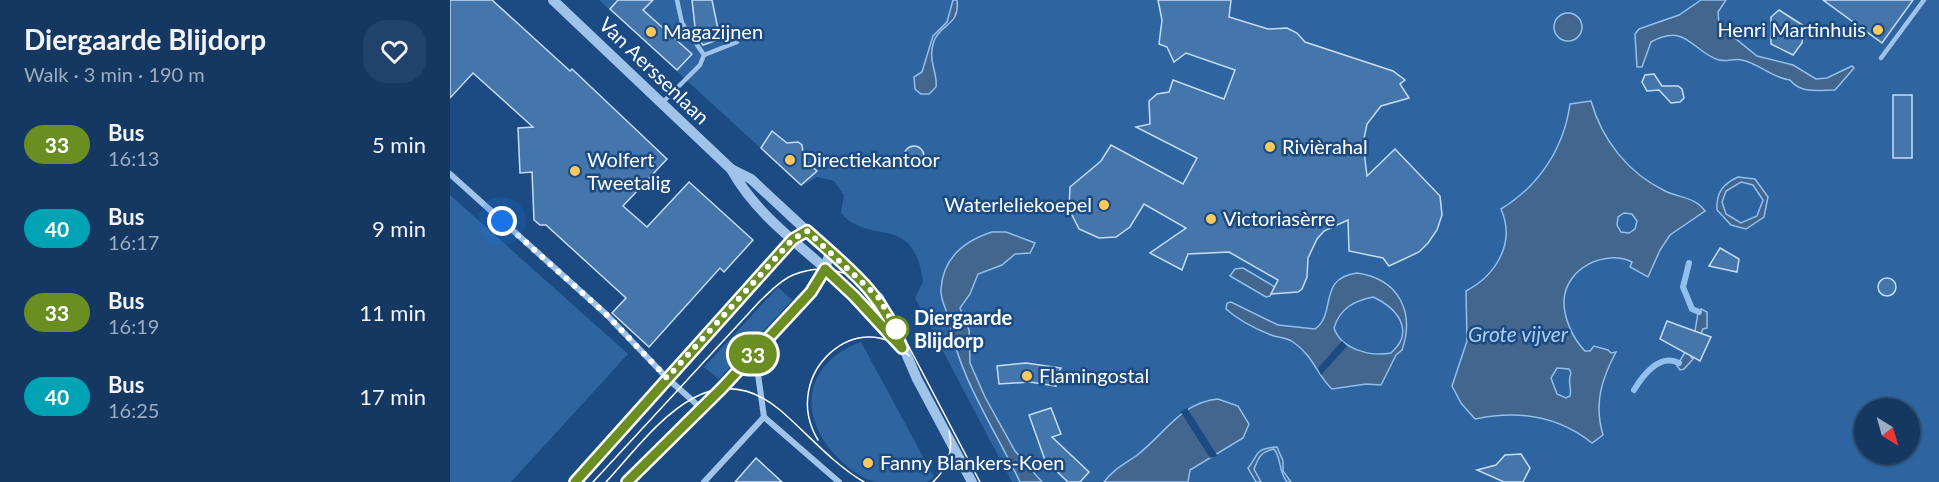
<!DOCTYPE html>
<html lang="en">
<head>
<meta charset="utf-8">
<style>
  :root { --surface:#143862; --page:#21436b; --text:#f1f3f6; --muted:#9dacbe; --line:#335277 }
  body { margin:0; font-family:Lato,sans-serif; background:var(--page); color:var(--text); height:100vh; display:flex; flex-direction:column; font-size:22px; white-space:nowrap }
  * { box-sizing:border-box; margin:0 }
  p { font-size:20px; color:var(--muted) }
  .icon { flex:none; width:33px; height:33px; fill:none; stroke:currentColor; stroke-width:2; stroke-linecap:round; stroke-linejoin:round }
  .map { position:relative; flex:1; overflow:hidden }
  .drawer { display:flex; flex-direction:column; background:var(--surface); width:450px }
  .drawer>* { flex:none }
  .badge { padding:0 12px; border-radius:20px; font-size:21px; line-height:39px }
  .needle { width:39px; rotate:143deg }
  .controls { position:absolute; left:1404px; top:398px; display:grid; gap:12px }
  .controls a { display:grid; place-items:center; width:66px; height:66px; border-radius:50%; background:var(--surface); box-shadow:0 2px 4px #0004,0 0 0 2px var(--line); font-size:30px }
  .you { position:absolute; width:30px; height:30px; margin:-15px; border:4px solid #fff; border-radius:50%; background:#1a73e8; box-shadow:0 0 0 9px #1a73e833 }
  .map>.badge { position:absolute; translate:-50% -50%; box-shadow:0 0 0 3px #fff }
  .round { display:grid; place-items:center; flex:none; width:63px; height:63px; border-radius:24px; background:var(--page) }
  .overview { display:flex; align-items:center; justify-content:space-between; height:102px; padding:0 24px }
  h1 { font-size:28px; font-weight:700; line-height:45px }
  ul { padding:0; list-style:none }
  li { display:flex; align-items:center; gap:18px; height:84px; padding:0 24px }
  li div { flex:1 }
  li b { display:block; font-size:22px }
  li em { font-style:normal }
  li .badge { min-width:66px; font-weight:700; text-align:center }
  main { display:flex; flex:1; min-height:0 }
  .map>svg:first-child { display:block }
  .green { fill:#2e65a1; fill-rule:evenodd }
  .water { fill:#43668f; stroke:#92bfec; stroke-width:1.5; fill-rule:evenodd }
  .pier { fill:#1b4b82 }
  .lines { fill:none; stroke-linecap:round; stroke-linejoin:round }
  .stream { stroke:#92bfec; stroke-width:6 }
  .building { fill:#4475ab; stroke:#c4ddf8; stroke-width:1.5 }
  .service { stroke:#a0c3ea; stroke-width:4.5 }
  .minor { stroke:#a0c3ea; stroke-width:6 }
  .tertiary { stroke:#a0c3ea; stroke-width:10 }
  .tram { stroke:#fff; stroke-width:1.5 }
  .line-casing { stroke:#fff; stroke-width:14 }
  .line { stroke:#6b8e23; stroke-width:9 }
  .walk { stroke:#fff; stroke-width:6; stroke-dasharray:0 10.8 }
  .poi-dot { fill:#fcca5c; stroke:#1b4b82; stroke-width:2 }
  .stop-dot { fill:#fff; stroke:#6b8e23; stroke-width:3 }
  .labels { text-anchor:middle; stroke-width:5; stroke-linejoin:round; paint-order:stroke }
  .poi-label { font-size:20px; fill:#fff; stroke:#1b4b82; text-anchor:start }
  .street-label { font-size:20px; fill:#fff; stroke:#1b4b82 }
  .stop-label { font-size:20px; font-weight:bold; fill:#fff; stroke:#1b4b82; text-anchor:start }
  .water-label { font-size:21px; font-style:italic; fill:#abcdf2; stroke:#1b4b82 }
</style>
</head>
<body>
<main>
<section class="drawer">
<div class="overview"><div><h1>Diergaarde Blijdorp</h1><p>Walk · 3 min · 190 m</p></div><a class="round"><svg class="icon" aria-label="heart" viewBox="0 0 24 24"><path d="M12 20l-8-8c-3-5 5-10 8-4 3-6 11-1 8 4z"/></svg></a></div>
<ul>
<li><span class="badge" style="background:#6b8e23;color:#fff">33</span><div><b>Bus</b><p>16:13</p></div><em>5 min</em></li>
<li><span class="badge" style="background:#00a3b4;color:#fff">40</span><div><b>Bus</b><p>16:17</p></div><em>9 min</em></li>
<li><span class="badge" style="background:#6b8e23;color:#fff">33</span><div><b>Bus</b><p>16:19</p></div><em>11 min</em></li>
<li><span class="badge" style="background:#00a3b4;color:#fff">40</span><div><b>Bus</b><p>16:25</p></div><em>17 min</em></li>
</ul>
</section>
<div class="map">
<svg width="1489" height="482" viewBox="0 0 1489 482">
  <rect width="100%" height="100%" fill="#1b4b82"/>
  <!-- green -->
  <g class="green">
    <path d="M149 0H1489V482H562L465 298 473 282C464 211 420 247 391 213L394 195 384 181 367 177 352 186ZM1414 408H1460V453H1414Z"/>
    <polygon points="0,195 178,354 61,482 0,482"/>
    <polygon points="328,287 342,300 269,379 254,367"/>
    <path d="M411 342 484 477 477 482C461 482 442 482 426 482 412 479 398 468 388 458 346 415 354 363 411 342Z"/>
  </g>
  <!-- water -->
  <g class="water">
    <path d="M503 0H507C510 26 491 23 484 41 477 61 488 72 486 87L479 94H471L465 89 464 77 472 72 483 36 497 22Z"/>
    <path d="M1251 0H1276L1268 12 1269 25 1307 56 1343 65 1366 79 1377 78 1402 66 1404 68 1385 90C1369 90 1351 94 1340 80 1322 78 1310 64 1292 60 1285 58 1277 62 1269 60 1242 52 1237 22 1201 42L1192 67H1187L1185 34 1189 29 1229 15Z"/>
    <circle cx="1118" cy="27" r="14"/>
    <path d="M1141 101C1152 140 1178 173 1215 191 1230 198 1245 197 1255 211L1220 235 1210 250 1198 277 1180 267 1182 262C1155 249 1116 268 1114 300 1113 317 1123 339 1135 351H1140L1144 346 1158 350 1161 353 1166 352C1151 380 1144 404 1153 435L1142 443C1108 416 1067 410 1025 419L1011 403 1002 386 1017 341 1016 291C1046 275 1066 243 1051 209 1089 186 1114 148 1120 104ZM1174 213 1182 214 1187 221 1185 229 1179 233 1171 232 1167 225 1168 217ZM1107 368 1119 369 1121 373C1117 381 1122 387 1120 396L1116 398 1107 394 1101 378Z"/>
    <path d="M1288 177 1305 179 1318 197 1314 217 1296 229 1281 225 1267 210C1266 192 1273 184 1288 177ZM1291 182 1303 185 1313 200 1307 216 1291 223 1276 214 1272 202 1276 191Z"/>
    <path d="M542 232H556L585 243 580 253 565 254 552 265 528 274 520 294 510 308 519 330 520 363 535 397 565 451 592 482H570C545 429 509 378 499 320 497 309 490 301 491 289 493 258 514 241 542 232Z"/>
    <polygon points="793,268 825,287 820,296 816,297 780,276 785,269"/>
    <path d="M907 273C949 279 965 312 952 350L946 355 931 385 916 384 882 389C866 374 864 356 843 342 836 337 829 338 821 335 806 329 788 320 776 309L777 303 781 302 828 325 865 329C887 314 867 278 907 273ZM923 297C947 308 966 331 941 353 920 357 891 349 884 328 890 308 904 301 923 297Z"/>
    <polygon points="1251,309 1257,312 1257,328 1253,329 1241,357 1243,359 1234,369 1230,370 1227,366 1244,337 1248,313"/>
    <path d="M768 399 788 406 799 424 793 438 740 470 738 482H654C663 470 674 464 686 456 714 435 731 402 768 399Z"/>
    <path d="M827 447 833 461V471L841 482H837C828 471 832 459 824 449 810 452 809 457 804 469L811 482H806L798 468C810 454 803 449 827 447Z"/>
  </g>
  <!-- pier -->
  <g class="pier">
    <polygon points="892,341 897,346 871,375 868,368"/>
    <polygon points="737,408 767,455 768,456 760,458 732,414 730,412"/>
  </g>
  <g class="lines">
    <!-- stream -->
    <g class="stream">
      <polyline points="1239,263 1233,287 1242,309 1249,312"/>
      <path d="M1184 390C1193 375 1210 353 1229 363"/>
    </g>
  </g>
  <!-- building -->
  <g class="building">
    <polygon points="0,0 42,0 120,71 122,69 217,159 173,206 197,227 239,182 303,240 274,272 270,268 199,347 162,313 176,298 96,225 90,225 84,220 82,172 70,173 68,128 83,127 23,73 0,98"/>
    <polygon points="168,0 203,0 193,10 242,54 227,70 160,9"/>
    <polygon points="242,0 262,0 270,39 253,45 246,36"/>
    <polygon points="708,0 781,0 779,17 818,29 837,28 847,33 855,42 943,71 955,80 950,84 959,98 931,106 917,124 913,143 917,176 945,149 990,196 992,215 987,230 978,243 969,252 939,266 933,258 899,251 898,220 874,231 867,239 858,258 857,277 852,289 848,292 821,294 828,280 779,252 738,254 732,270 700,253 736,228 694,204 680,227 666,237 649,238 629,229 619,209 620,187 651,161 661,145 733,184 747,158 686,127 700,124 699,101 707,94 719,92 723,80 774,99 785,70 736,53 724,62 717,47 709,44 712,20"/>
    <polygon points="1373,0 1463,0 1432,43"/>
    <polygon points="1329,10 1354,26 1352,43 1343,55 1321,44 1321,17"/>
    <polygon points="1204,74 1212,86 1228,86 1232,89 1234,98 1230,102 1221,103 1209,90 1197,91 1192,82 1195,75"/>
    <rect x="1443" y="95" width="19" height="63"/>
    <polygon points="322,131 337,143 348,142 352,145 354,159 367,171 351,185 311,148"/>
    <circle cx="464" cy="156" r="10"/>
    <polygon points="1270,248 1289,259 1287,272 1259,266"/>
    <circle cx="1437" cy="287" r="9"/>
    <polygon points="1217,321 1261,337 1250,361 1210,339"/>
    <polygon points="576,363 611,368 605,378 606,386 580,382 549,384 547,366"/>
    <polygon points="601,408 611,434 602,437 639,472 630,482 618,482 595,460 579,415"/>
    <polygon points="1071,454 1080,468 1073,482 1054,482 1027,470 1046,465 1055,455"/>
    <polygon points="306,458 332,482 285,482"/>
  </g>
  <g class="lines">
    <!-- service -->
    <g class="service">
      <polyline points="227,0 232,23 254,55 287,42"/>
      <polyline points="1431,58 1474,0"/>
      <polyline points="213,102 250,65 254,55"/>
    </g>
    <!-- minor -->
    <g class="minor">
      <polyline points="0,174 156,314 217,378 252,409"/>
      <polyline points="305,353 314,417 389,482"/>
      <polyline points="254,482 314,417"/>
    </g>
    <!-- tertiary -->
    <g class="tertiary">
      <path d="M103 0 281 169C308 218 356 249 396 287 416 307 433 329 452 348"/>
      <polyline points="281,169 301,179 429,298 446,330 467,379 522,482"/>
      <polyline points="125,482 343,239 357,231"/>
      <polyline points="177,482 272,388 361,292 375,269 380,252"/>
    </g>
    <!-- tram -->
    <g class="tram">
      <path d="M368 440C328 373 411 302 459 356"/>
      <path d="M143 482 310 301C320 292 330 280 343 275 379 260 414 276 437 305L530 482"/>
      <path d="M156 482C202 432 257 349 330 410 358 434 382 463 414 482"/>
      <path d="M483 482C497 469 504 451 499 431"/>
    </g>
  </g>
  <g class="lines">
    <!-- line casing -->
    <g class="line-casing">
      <path id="line" d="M125 482 343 239 357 231C399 269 433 293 452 348L404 296 375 269 361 292 272 388 177 482"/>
    </g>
    <!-- line -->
    <use href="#line" class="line"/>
    <!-- walk -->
    <polyline class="walk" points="52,221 156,314 217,378 343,239 357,231 429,298 446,329"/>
  </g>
  <!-- markers -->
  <g class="poi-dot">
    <circle cx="1428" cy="30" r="6"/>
    <circle cx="201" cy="32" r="6"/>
    <circle cx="820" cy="147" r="6"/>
    <circle cx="340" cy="160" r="6"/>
    <circle cx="125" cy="171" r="6"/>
    <circle cx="654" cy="205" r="6"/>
    <circle cx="761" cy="219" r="6"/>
    <circle cx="577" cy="376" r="6"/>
    <circle cx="418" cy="463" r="6"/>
  </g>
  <circle class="stop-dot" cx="446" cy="329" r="12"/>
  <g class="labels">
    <!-- poi labels -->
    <g class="poi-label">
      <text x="1416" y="37" text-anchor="end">Henri Martinhuis</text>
      <text x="213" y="39">Magazijnen</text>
      <text x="832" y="154">Rivièrahal</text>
      <text x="137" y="167">Wolfert<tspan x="137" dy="23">Tweetalig</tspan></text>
      <text x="352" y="167">Directiekantoor</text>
      <text x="642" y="212" text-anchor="end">Waterleliekoepel</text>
      <text x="773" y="226">Victoriasèrre</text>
      <text x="589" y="383">Flamingostal</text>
      <text x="430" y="470">Fanny Blankers-Koen</text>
    </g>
    <!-- street labels -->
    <g class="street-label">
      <text transform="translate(204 71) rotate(44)" y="7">Van Aerssenlaan</text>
    </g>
    <!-- stop labels -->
    <g class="stop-label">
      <text x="464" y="325">Diergaarde<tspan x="464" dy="23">Blijdorp</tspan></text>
    </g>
    <!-- water labels -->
    <g class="water-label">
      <text x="1068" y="342">Grote vijver</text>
    </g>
  </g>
</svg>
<div class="controls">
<a><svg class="needle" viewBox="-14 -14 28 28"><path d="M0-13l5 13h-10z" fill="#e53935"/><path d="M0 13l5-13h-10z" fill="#9dacbe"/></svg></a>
</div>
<div class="you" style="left:52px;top:221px"></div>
<b class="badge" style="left:303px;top:354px;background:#6b8e23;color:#fff">33</b>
</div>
</main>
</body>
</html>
